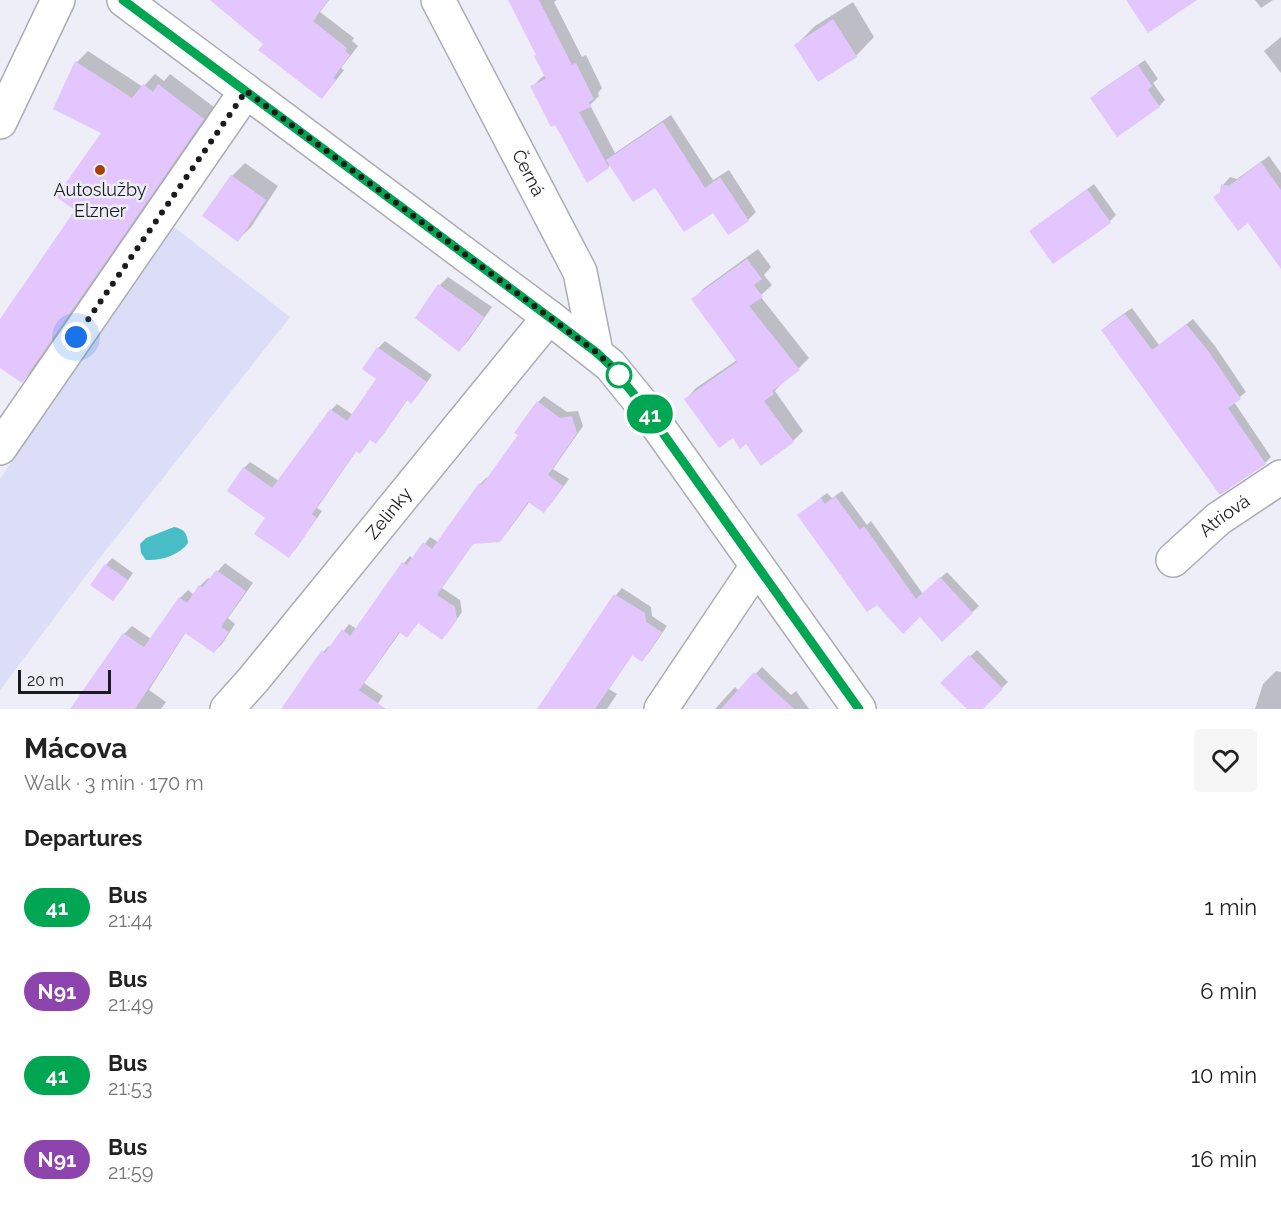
<!DOCTYPE html>
<html lang="en">
<head>
<meta charset="utf-8">
<style>
  :root { --surface:#fff; --page:#f6f6f6; --text:#222; --muted:#767676 }
  body { margin:0; font-family:Raleway,sans-serif; background:var(--page); color:var(--text); height:100vh; display:flex; flex-direction:column; font-size:22px; white-space:nowrap }
  * { box-sizing:border-box; margin:0 }
  p { font-size:20px; color:var(--muted) }
  .icon { flex:none; width:33px; height:33px; fill:none; stroke:currentColor; stroke-width:2; stroke-linecap:round; stroke-linejoin:round }
  .map { position:relative; height:709px; overflow:hidden }
  .panel { display:flex; flex-direction:column; background:var(--surface); flex:1 }
  .panel>* { flex:none }
  .badge { padding:0 12px; border-radius:20px; font-size:21px; line-height:39px }
  .scale { position:absolute; left:18px; bottom:15px; width:93px; box-sizing:border-box; padding-left:6px; border:3px solid #1b1b1e; border-top:0; font-size:16px; line-height:21px; white-space:nowrap; color:#1b1b1e; -webkit-text-stroke:4px #edeef7; paint-order:stroke }
  .you { position:absolute; width:30px; height:30px; margin:-15px; border:4px solid #fff; border-radius:50%; background:#1a73e8; box-shadow:0 0 0 9px #1a73e833 }
  .map>.badge { position:absolute; translate:-50% -50%; box-shadow:0 0 0 3px #fff }
  h2 { padding:0 24px; font-size:22px; line-height:54px }
  .round { display:grid; place-items:center; flex:none; width:63px; height:63px; border-radius:6px; background:var(--page) }
  .headline { display:flex; align-items:center; justify-content:space-between; height:102px; padding:0 24px }
  h1 { font-size:28px; font-weight:700; line-height:45px }
  ul { padding:0; list-style:none }
  li { display:flex; align-items:center; gap:18px; height:84px; padding:0 24px }
  li div { flex:1 }
  li b { display:block; font-size:22px }
  li em { font-style:normal }
  li .badge { min-width:66px; font-weight:700; text-align:center }
  .map>svg:first-child { display:block }
  .green { fill:#dcddf7 }
  .water { fill:#48bdc6 }
  .shadow { fill:#0003 }
  .building { fill:#e4c6ff }
  .lines { fill:none; stroke-linecap:round; stroke-linejoin:round }
  .minor-casing { stroke:#acacb5; stroke-width:36 }
  .minor { stroke:#fff; stroke-width:33 }
  .line-casing { stroke:#fff; stroke-width:14 }
  .line { stroke:#00a651; stroke-width:9 }
  .walk { stroke:#1b1b1e; stroke-width:6; stroke-dasharray:0 10.8 }
  .poi-dot { fill:#a34002; stroke:#edeef7; stroke-width:2 }
  .stop-dot { fill:#fff; stroke:#00a651; stroke-width:3 }
  .labels { text-anchor:middle; stroke-width:5; stroke-linejoin:round; paint-order:stroke }
  .street-label { font-size:18px; fill:#1b1b1e; stroke:#edeef7 }
  .poi-label { font-size:18px; fill:#1b1b1e; stroke:#edeef7 }
</style>
</head>
<body>
<div class="map">
<svg width="1281" height="709" viewBox="0 0 1281 709">
  <rect width="100%" height="100%" fill="#edeef7"/>
  <!-- green -->
  <polygon class="green" points="174,227 290,317 84,578 0,690 0,479"/>
  <!-- water -->
  <path class="water" d="M174 527C184 529 187 533 188 543 180 555 160 561 146 560L141 553 140 544 146 538Z"/>
  <!-- shadow -->
  <g class="shadow">
    <polygon points="212,0 329,0 320,12 354,38 352,41 358,46 341,68 344,70 330,88 322,97 265,44"/>
    <polygon points="510,0 557,0 554,2 582,57 586,55 602,88 598,93 599,96 590,105 615,153 671,115 713,180 729,170 756,212 748,220 713,211 611,164 608,167 556,123 532,87 542,77 546,75 538,55"/>
    <polygon points="1255,0 1273,0 1261,8"/>
    <polygon points="853,2 874,37 856,56 796,45 815,26"/>
    <polygon points="1281,37 1281,73 1264,51"/>
    <polygon points="88,51 143,87 155,74 164,81 170,74 214,107 33,370 22,381 0,367 0,322 77,210 103,132 55,109 77,62"/>
    <polygon points="1145,60 1158,79 1153,83 1165,100 1159,106 1092,98 1098,92"/>
    <polygon points="1269,156 1281,173 1281,267 1248,221 1222,190 1223,185 1230,177 1237,179"/>
    <polygon points="245,163 278,186 251,227 238,240 204,216 232,176"/>
    <polygon points="1094,184 1116,215 1110,221 1038,225"/>
    <polygon points="758,249 771,267 764,275 772,285 760,296 809,358 799,368 783,381 783,382 775,391 803,431 793,441 747,442 733,436 686,399 696,388 737,360 693,300 703,289"/>
    <polygon points="448,277 492,307 468,341 459,350 440,285"/>
    <polygon points="1132,308 1159,345 1193,319 1215,346 1246,392 1234,402 1271,457 1265,463 1103,330 1109,324"/>
    <polygon points="385,341 432,375 418,395 411,402 408,399 382,436 376,442 371,439 357,450 317,508 322,511 295,550 267,517 244,468 250,462 279,481 331,410 337,404 353,415 378,379 364,368 378,348"/>
    <polygon points="544,396 567,412 578,411 583,426 553,469 569,479 550,505 544,511 530,501 506,534 499,541 474,542 442,588 460,600 462,612 448,632 442,638 419,622 407,636 401,631 364,683 383,696 374,709 323,652 329,646 331,647 349,624 357,629 404,563 410,556 413,559 430,537 438,542 480,484 486,478 488,478 520,435 538,402"/>
    <polygon points="842,491 867,525 871,521 923,594 947,572 979,606 942,640 920,615 799,515 827,493 832,498"/>
    <polygon points="112,558 133,573 119,593 113,599 92,584 106,565"/>
    <polygon points="225,563 253,583 228,618 235,624 222,644 214,652 186,632 149,690 166,702 161,709 72,709 124,634 132,626 151,639 180,598 188,590 194,595 200,586 208,578 211,579"/>
    <polygon points="622,588 651,607 652,616 667,626 648,654 642,660 633,654 609,689 617,694 607,709 538,709 616,595"/>
    <polygon points="977,650 1008,682 981,709 942,683"/>
    <polygon points="762,667 791,695 796,691 809,709 715,709 735,687 739,691"/>
    <polygon points="1276,671 1281,672 1281,709 1255,709 1263,684"/>
  </g>
  <!-- building -->
  <g class="building">
    <polygon points="210,0 328,0 313,21 347,48 345,51 350,55 333,78 336,80 322,99 258,50 263,44"/>
    <polygon points="508,0 539,0 572,65 576,63 594,99 589,102 591,107 579,112 609,168 587,183 555,125 551,127 530,86 546,79 534,56 536,55"/>
    <polygon points="1126,0 1197,0 1148,33"/>
    <polygon points="833,19 857,57 818,82 794,45"/>
    <polygon points="75,61 132,98 143,84 153,92 158,84 204,119 22,383 0,368 0,319 75,210 56,197 101,133 53,109"/>
    <polygon points="1138,65 1152,86 1148,90 1160,107 1117,137 1090,98"/>
    <polygon points="663,122 705,188 720,177 749,221 728,235 713,213 684,232 655,188 633,202 606,160"/>
    <polygon points="1261,162 1281,190 1281,269 1248,223 1238,231 1213,197 1220,192 1221,184 1229,186"/>
    <polygon points="231,175 266,200 238,242 202,216"/>
    <polygon points="1087,189 1111,223 1053,264 1029,231"/>
    <polygon points="747,259 762,279 754,285 763,297 749,306 800,370 772,391 774,394 764,401 794,442 761,466 746,444 740,449 733,438 719,448 684,399 737,362 691,299"/>
    <polygon points="438,284 484,317 459,352 415,318"/>
    <polygon points="1125,314 1152,350 1186,324 1209,352 1241,399 1228,408 1266,464 1220,495 1101,330"/>
    <polygon points="377,347 427,382 411,404 407,400 376,444 370,440 360,454 356,451 312,514 317,518 289,558 254,534 265,518 227,491 243,467 272,488 330,409 347,421 376,379 362,369"/>
    <polygon points="537,401 560,418 572,416 577,433 548,475 563,486 544,513 528,502 500,542 473,544 437,595 455,607 457,620 442,640 418,623 407,638 399,632 359,690 386,709 281,709 321,651 325,653 342,629 350,636 402,562 407,565 423,542 432,549 479,483 482,485 518,435 514,433"/>
    <polygon points="835,496 860,530 864,526 916,599 940,577 973,613 942,642 920,617 903,634 877,605 867,612 797,515 821,498 825,504"/>
    <polygon points="105,564 128,580 113,601 90,585"/>
    <polygon points="216,570 246,591 221,627 229,632 214,653 185,633 135,709 70,709 123,633 144,647 179,597 187,603 199,585 203,587"/>
    <polygon points="614,594 645,613 646,622 662,632 642,662 632,655 595,709 537,709"/>
    <polygon points="969,655 1003,689 983,709 967,709 940,683"/>
    <polygon points="754,672 794,709 721,709"/>
  </g>
  <g class="lines">
    <!-- minor casing -->
    <g class="minor-casing">
      <g id="minor">
        <polyline points="124,0 549,317 610,365 645,408 859,709"/>
        <path id="s1" d="M438 0 580 272 596 352"/>
        <polyline points="0,122 58,0"/>
        <polyline points="0,448 246,91"/>
        <path id="s2" d="M1173 560 1218 519 1281 477"/>
        <path id="s3" d="M227 709 253 680 549 317"/>
        <polyline points="661,709 757,566"/>
      </g>
    </g>
    <!-- minor -->
    <use href="#minor" class="minor"/>
  </g>
  <g class="lines">
    <!-- line casing -->
    <g class="line-casing">
      <polyline id="line" points="123,0 549,317 596,352 610,365 645,408 859,709"/>
    </g>
    <!-- line -->
    <use href="#line" class="line"/>
    <!-- walk -->
    <polyline class="walk" points="76,337 246,91 596,352 610,365 622,379 619,375"/>
  </g>
  <!-- markers -->
  <circle class="poi-dot" cx="100" cy="170" r="6"/>
  <circle class="stop-dot" cx="619" cy="375" r="12"/>
  <g class="labels">
    <!-- street labels -->
    <g class="street-label">
      <text dy="6" stroke="none"><textPath href="#s1" startOffset="195">Černá</textPath></text>
      <text dy="6" stroke="none"><textPath href="#s3" startOffset="254">Zelinky</textPath></text>
      <text dy="6" stroke="none"><textPath href="#s2" startOffset="68">Atriová</textPath></text>
    </g>
    <!-- poi labels -->
    <g class="poi-label">
      <text x="100" y="196">Autoslužby<tspan x="100" dy="21">Elzner</tspan></text>
    </g>
  </g>
</svg>
<div class="scale">20 m</div>
<div class="you" style="left:76px;top:337px"></div>
<b class="badge" style="left:650px;top:414px;background:#00a651;color:#fff">41</b>
</div>
<section class="panel">
<div class="headline"><div><h1>Mácova</h1><p>Walk · 3 min · 170 m</p></div><a class="round"><svg class="icon" aria-label="heart" viewBox="0 0 24 24"><path d="M12 20l-8-8c-3-5 5-10 8-4 3-6 11-1 8 4z"/></svg></a></div>
<h2>Departures</h2>
<ul>
<li><span class="badge" style="background:#00a651;color:#fff">41</span><div><b>Bus</b><p>21:44</p></div><em>1 min</em></li>
<li><span class="badge" style="background:#8e44ad;color:#fff">N91</span><div><b>Bus</b><p>21:49</p></div><em>6 min</em></li>
<li><span class="badge" style="background:#00a651;color:#fff">41</span><div><b>Bus</b><p>21:53</p></div><em>10 min</em></li>
<li><span class="badge" style="background:#8e44ad;color:#fff">N91</span><div><b>Bus</b><p>21:59</p></div><em>16 min</em></li>
</ul>
</section>
</body>
</html>
